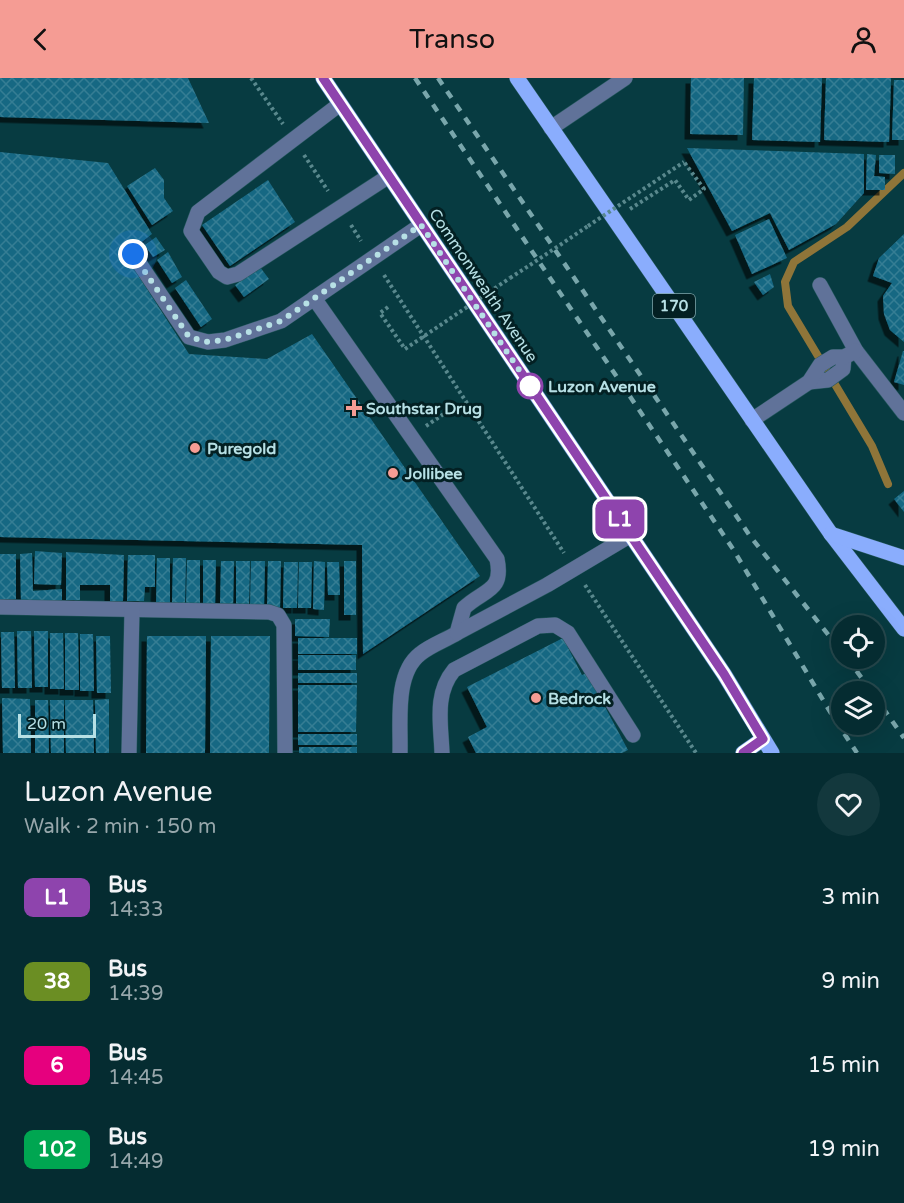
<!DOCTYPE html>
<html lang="en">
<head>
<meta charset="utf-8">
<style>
  :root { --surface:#052c31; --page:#13383d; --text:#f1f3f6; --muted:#97a7ab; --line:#26484d; --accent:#f59c94 }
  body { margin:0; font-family:"Varela Round",sans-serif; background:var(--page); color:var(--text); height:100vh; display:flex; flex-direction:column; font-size:22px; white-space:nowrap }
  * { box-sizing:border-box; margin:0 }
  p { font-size:20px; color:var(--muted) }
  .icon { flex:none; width:33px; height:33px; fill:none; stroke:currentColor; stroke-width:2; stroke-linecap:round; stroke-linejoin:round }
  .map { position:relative; height:675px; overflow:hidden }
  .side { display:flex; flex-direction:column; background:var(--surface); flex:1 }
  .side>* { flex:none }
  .badge { padding:0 12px; border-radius:9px; font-size:21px; line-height:39px }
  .fabs { position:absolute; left:831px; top:537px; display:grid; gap:12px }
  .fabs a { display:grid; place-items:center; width:54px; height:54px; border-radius:50%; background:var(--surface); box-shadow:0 6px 24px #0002,0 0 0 2px var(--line); font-size:30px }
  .scale { position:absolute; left:18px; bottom:15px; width:78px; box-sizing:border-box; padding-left:6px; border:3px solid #b7e0e5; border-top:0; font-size:16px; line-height:21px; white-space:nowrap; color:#b7e0e5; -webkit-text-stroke:4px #032023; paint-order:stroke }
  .you { position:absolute; width:30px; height:30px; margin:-15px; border:4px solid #fff; border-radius:50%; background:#1a73e8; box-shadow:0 0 0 9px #1a73e833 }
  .map>.badge { position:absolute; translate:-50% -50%; box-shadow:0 0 0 3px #fff }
  .round { display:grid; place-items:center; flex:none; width:63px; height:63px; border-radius:32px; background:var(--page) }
  .head { display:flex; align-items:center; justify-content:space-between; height:102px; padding:0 24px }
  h1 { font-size:28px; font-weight:600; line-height:45px }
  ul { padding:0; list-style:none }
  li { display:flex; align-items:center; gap:18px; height:84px; padding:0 24px }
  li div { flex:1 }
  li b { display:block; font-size:22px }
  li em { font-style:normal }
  li .badge { min-width:66px; font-weight:700; text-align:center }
  header { display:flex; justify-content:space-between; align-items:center; height:78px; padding:0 24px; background:var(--accent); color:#111; font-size:27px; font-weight:600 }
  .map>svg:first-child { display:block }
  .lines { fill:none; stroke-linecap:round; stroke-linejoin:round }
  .stream { stroke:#8f7539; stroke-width:8 }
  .building { fill:url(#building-cross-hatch); filter:url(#shadow) }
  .minor-casing { stroke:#27595f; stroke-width:16 }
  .major-casing { stroke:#27595f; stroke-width:16 }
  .path { stroke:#59888d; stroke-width:4; stroke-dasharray:3 3; stroke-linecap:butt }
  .minor { stroke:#607299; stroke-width:15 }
  .major { stroke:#8aadfd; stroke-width:15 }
  .rail { stroke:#79a6ab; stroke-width:4.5; stroke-dasharray:8 8; stroke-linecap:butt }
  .path-bridge { stroke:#59888d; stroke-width:4; stroke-dasharray:3 3; stroke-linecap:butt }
  .line-casing { stroke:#fff; stroke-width:14 }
  .line { stroke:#8e44ad; stroke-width:9 }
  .walk { stroke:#b7e0e5; stroke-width:6; stroke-dasharray:0 10.8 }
  .stop-dot { fill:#fff; stroke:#8e44ad; stroke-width:3 }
  .poi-dot { fill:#f59c94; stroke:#032023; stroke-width:2 }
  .labels { text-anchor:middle; stroke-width:6; stroke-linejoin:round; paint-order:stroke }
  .shield { fill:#032023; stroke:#81a6ab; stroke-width:1.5 }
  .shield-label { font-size:15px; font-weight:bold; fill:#b7e0e5 }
  .street-label { font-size:16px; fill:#b7e0e5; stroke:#032023 }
  .stop-label { font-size:16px; font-weight:bold; fill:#b7e0e5; stroke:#032023; text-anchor:start }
  .poi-label { font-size:16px; font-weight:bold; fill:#b7e0e5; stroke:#032023; text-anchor:start }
</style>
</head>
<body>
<header><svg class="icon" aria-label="back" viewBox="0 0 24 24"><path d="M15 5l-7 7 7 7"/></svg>Transo<svg class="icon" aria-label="person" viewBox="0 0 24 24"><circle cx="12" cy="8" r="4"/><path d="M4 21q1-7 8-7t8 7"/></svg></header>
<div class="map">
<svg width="904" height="675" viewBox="0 0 904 675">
  <defs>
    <pattern id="building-cross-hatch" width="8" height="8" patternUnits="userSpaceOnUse" patternTransform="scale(1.5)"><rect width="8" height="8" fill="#176883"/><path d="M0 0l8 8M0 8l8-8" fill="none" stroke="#367d94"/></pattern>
    <filter id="shadow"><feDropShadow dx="-5.5" dy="5.5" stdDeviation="0" flood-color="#0009"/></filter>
  </defs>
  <rect width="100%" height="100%" fill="#073b41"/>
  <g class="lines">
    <!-- stream -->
    <polyline class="stream" points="888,406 872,368 788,228 785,204 794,184 847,149 904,95"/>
  </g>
  <!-- building -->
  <g class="building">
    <polygon points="0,0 188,0 209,45 0,39"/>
    <polygon points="691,0 744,0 743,57 690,56"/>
    <polygon points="754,0 822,0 820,64 752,62"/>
    <polygon points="826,0 891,0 889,64 824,62"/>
    <polygon points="894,2 904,2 904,62 892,62"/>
    <polygon points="687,70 864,76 864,115 836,146 789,172 770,135 732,153"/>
    <polygon points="0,74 108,85 152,156 125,177 189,276 267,281 312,256 480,498 363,576 362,467 0,459"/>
    <polygon points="867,76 876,77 874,98 885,99 885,112 866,112"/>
    <polygon points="879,77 895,77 895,96 879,95"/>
    <polygon points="155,90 164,102 164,120 173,133 152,147 127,108"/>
    <polygon points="268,102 295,144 230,188 202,147"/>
    <polygon points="769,141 787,180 752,196 735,157"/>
    <polygon points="904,156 904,264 890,252 884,236 883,218 892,205 873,198 879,180"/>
    <polygon points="156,159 165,172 153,179 145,167"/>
    <polygon points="168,174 182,199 172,205 157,182"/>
    <polygon points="260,189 269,201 244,219 235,207"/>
    <polygon points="770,196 774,209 763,217 754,204"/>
    <polygon points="186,202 212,241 201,249 175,210"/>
    <polygon points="903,273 904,273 904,307 894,304"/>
    <polygon points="904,413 904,434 894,421"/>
    <polygon points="35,473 62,475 61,507 34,506"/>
    <polygon points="66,474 124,477 123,523 110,523 110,507 80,507 80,522 66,522"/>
    <polygon points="32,475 33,513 62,511 62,522 21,523 20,476"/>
    <rect x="0" y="476" width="16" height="45"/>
    <polygon points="128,477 155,477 155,509 145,509 144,523 127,523"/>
    <polygon points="157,480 170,480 170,527 156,526"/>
    <polygon points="173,480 186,480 185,527 172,527"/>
    <polygon points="187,482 200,482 200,528 186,528"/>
    <polygon points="203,482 216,482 215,529 203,528"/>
    <polygon points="221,483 234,483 233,530 220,530"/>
    <polygon points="236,483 250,483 249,529 236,529"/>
    <polygon points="251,483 265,483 264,530 250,529"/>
    <polygon points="268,483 281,483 280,530 267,529"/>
    <polygon points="314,483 325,484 324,532 313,531"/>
    <rect x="344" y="483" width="12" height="54"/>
    <polygon points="284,484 298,484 297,530 283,530"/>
    <polygon points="299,484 312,484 311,530 298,530"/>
    <polygon points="327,484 339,484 340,517 328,517"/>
    <polygon points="295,541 330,541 329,559 295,558"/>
    <polygon points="17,553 31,553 32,610 18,610"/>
    <polygon points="34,553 48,553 48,609 35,609"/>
    <polygon points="1,554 14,554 15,610 2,610"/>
    <polygon points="50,555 63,555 64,611 50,611"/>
    <polygon points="65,555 78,555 79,612 65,612"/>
    <polygon points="80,556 93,556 94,613 80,613"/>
    <polygon points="96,558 110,558 111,615 97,615"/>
    <polygon points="147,558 206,558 205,675 146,675"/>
    <polygon points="211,558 270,558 269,675 210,675"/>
    <rect x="298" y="560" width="59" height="16"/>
    <polygon points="563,560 582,597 587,595 628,672 622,675 476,675 468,659 487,649 467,609"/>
    <rect x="298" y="577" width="58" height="15"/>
    <rect x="298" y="595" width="59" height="10"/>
    <polygon points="298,607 357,607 356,654 298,654"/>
    <polygon points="2,620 30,621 31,675 3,675"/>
    <polygon points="109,621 109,675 96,675 95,622"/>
    <polygon points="35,622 48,622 49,675 35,675"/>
    <polygon points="50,622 64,622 64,675 51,675"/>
    <polygon points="65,622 93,622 94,675 66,675"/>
    <rect x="298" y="656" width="59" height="11"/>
    <rect x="299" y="669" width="58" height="6"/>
  </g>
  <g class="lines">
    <!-- minor casing -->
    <g class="minor-casing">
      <g id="minor">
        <polyline points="340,26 198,134 191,153 219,194 227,199 238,196 389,98"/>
        <polyline points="551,50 625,0"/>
        <polyline points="133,176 189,259 208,264 225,262 281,243 421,147"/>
        <polyline points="820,207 856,273 904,335"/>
        <path d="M314 220 497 481C504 514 484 511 464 530L457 555C446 562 431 567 420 576 394 596 401 646 400 675"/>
        <polyline points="809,304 828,302 843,291 844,279"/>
        <polyline points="752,342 809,304 820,287 833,279 844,279 856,273"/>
        <polyline points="0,529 269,534 278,537 284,547 285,675"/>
        <polyline points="457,555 547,507 631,457"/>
        <polyline points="129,675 132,532"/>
        <path d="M442 675C441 646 434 616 454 592L538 548 555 547 568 555 633 657"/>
      </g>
    </g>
    <!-- major casing -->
    <g class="major-casing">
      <g id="major">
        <polyline points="323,0 724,596 772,675"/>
        <polyline points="517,0 831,456 904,551"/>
        <polyline points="831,456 904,480"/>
        <polyline points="743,675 763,661"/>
      </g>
    </g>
    <!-- path -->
    <g class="path">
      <polyline points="251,0 283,46"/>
      <polyline points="304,77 328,113"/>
      <polyline points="630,131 675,102 689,122 704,111 684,84"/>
      <polyline points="351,147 361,163"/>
      <polyline points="560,167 588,148"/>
      <polyline points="384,197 564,475"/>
      <polyline points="510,200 530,187"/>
      <polyline points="388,229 380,235 405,271"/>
      <polyline points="426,348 454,329"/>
      <polyline points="585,507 696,675"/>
    </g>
    <!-- minor -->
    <use href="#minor" class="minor"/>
    <!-- major -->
    <use href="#major" class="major"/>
    <!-- rail -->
    <g class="rail">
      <polyline points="415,0 733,471 832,637 857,675"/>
      <polyline points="438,0 750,458 842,574"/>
      <polyline points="847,580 872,614"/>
      <polyline points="874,617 904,660"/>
    </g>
    <!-- path-bridge -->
    <g class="path-bridge">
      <polyline points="588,148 684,84"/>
      <polyline points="530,187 560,167"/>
      <polyline points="405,271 510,200"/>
    </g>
  </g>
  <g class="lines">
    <!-- line casing -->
    <g class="line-casing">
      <polyline id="line" points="323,0 724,596 763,661 743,675"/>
    </g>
    <!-- line -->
    <use href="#line" class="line"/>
    <!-- walk -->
    <polyline class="walk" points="133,176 189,259 208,264 225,262 281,243 421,147 530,308"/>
  </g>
  <!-- markers -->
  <circle class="stop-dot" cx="530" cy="308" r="12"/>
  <g class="poi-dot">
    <path d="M351 321h6v6h6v6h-6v6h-6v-6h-6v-6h6z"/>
    <circle cx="195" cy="370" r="6"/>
    <circle cx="393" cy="395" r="6"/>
    <circle cx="536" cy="620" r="6"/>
  </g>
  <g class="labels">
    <!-- shield labels -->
    <rect class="shield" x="653" y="216" width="42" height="24" rx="4.5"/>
    <g class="shield-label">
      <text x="674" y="233">170</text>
    </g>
    <!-- street labels -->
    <g class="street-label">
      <text transform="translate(484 207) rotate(56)" y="6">Commonwealth Avenue</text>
    </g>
    <!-- stop labels -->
    <g class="stop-label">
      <text x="548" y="314">Luzon Avenue</text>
    </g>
    <!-- poi labels -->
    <g class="poi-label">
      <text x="366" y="336">Southstar Drug</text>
      <text x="207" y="376">Puregold</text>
      <text x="405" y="401">Jollibee</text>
      <text x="548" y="626">Bedrock</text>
    </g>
  </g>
</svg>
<div class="fabs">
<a><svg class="icon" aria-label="locate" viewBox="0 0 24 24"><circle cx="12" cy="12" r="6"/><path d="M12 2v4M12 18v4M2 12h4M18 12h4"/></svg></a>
<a><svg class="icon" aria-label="layers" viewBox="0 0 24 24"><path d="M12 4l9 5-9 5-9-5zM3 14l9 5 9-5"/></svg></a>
</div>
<div class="scale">20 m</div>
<div class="you" style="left:133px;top:176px"></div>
<b class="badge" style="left:620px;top:441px;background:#8e44ad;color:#fff">L1</b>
</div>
<section class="side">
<div class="head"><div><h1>Luzon Avenue</h1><p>Walk · 2 min · 150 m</p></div><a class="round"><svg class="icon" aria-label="heart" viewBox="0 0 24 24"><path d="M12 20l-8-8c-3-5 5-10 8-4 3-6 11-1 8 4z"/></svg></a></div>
<ul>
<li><span class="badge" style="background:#8e44ad;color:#fff">L1</span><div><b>Bus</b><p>14:33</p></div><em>3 min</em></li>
<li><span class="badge" style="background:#6b8e23;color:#fff">38</span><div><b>Bus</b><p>14:39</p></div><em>9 min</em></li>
<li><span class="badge" style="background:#e6007e;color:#fff">6</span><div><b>Bus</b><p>14:45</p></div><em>15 min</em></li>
<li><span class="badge" style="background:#00a651;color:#fff">102</span><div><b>Bus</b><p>14:49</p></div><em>19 min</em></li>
</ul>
</section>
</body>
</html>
